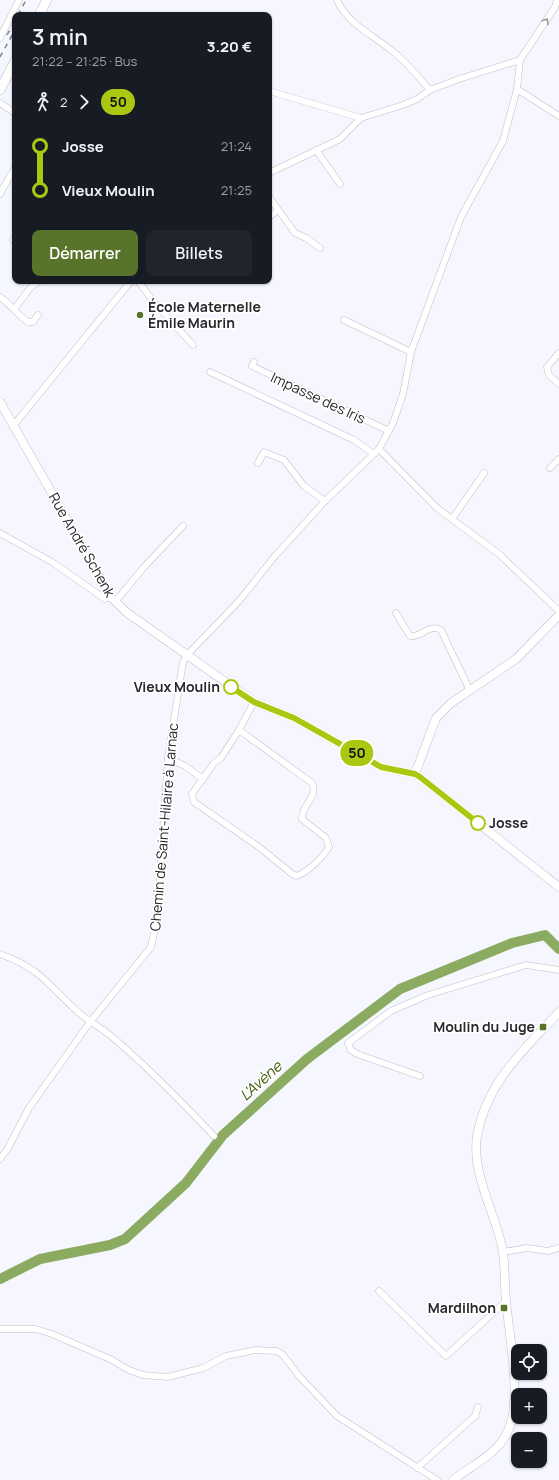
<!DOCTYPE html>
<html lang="fr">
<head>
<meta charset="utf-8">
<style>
  :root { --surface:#171b24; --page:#20242c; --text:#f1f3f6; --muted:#9ea1a6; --accent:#57742a }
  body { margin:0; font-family:Manrope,sans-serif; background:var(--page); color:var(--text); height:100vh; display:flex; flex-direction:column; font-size:15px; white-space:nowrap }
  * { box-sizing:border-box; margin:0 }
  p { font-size:13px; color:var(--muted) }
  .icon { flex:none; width:22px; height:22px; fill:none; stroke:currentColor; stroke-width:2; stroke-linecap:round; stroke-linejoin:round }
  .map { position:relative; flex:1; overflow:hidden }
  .side { position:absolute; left:12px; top:12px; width:260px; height:272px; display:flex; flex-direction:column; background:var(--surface); border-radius:8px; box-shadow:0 1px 3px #0004 }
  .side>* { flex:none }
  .badge { padding:0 8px; border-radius:13px; font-size:14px; line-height:26px }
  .tools { position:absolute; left:511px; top:1344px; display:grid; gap:8px }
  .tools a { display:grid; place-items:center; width:36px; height:36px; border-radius:8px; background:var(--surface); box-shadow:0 1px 3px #0004; font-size:20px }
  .map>.badge { position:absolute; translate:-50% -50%; box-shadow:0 0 0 2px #fff }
  .legs { display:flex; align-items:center; gap:6px; height:44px; padding:0 20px; font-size:13px }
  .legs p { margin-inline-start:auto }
  .head { display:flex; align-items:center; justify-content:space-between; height:68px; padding:0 20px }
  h1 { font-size:22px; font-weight:600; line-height:30px }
  .primary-button { display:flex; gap:8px; margin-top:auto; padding:8px 20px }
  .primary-button a { flex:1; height:46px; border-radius:8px; background:var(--accent); color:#fff; font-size:16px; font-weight:600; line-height:46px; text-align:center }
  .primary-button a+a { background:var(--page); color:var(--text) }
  ul { padding:0 20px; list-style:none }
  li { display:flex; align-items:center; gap:14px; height:44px; font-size:15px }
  li i { display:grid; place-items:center; width:6px; height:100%; margin:0 5px; background:currentColor }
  li i::after { content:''; width:10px; height:10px; margin:-5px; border:3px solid; border-radius:50%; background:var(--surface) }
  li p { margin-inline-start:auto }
  li:first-child i { background:linear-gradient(#0000 50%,currentColor 0) }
  li:last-child i { background:linear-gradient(currentColor 50%,#0000 0) }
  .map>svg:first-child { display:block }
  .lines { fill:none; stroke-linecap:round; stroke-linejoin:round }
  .river { stroke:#8bab61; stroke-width:10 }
  .minor-casing { stroke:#bfbecc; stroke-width:7 }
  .tertiary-casing { stroke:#bfbecc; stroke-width:9 }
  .secondary-casing { stroke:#bfbecc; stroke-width:10 }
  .minor { stroke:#fff; stroke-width:6 }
  .tertiary { stroke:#fff; stroke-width:8 }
  .secondary { stroke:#fff; stroke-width:9 }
  .rail { stroke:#808087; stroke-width:1.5; stroke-dasharray:5 5; stroke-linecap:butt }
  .oneway { stroke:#9e9ea0 }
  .line-1-casing { stroke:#fff; stroke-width:9 }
  .line-1 { stroke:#aac811; stroke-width:6 }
  .poi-dot { fill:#57742a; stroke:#fff; stroke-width:1.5 }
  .stop-1-dot { fill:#fff; stroke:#aac811; stroke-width:2 }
  .labels { text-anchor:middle; stroke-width:3.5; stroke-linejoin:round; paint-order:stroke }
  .poi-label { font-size:14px; font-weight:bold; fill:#27272c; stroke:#fff; text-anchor:end }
  .street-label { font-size:14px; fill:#27272c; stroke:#fff }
  .stop-label { font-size:14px; font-weight:bold; fill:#27272c; stroke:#fff; text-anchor:end }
  .water-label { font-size:15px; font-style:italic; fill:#405d09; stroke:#fff }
</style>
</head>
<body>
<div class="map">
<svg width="559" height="1480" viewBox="0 0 559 1480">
  <rect width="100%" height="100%" fill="#f6f6ff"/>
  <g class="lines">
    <!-- river -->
    <polyline class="river" points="0,1279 40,1259 110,1245 125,1239 186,1183 223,1135 307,1059 400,989 512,943 545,935 559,949"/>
    <!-- minor casing -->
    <g class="minor-casing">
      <g id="minor">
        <path d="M337 0C348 24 371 34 391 50 406 61 418 77 430 90"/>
        <polyline points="0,38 19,0"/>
        <polyline points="517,89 559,116"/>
        <polyline points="269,91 361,118"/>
        <polyline points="0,103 15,113"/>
        <polyline points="316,150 340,184"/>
        <polyline points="269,173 340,139 361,118 403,105 417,99 430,90 459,79 520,60"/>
        <polyline points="0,194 15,167"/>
        <polyline points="269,197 295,233 306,238 320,248"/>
        <polyline points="269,217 278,210"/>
        <polyline points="13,240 15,239"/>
        <polyline points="138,281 153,301 193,345"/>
        <path d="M0 297C11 305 18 315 28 322H33L38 315"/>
        <polyline points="15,308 31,287 39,281"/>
        <polyline points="344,320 411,352"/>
        <polyline points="559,353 547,367 549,375 559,384"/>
        <polyline points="254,362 252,366 389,431"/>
        <polyline points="210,372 354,440 374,454"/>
        <polyline points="13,426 131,281"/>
        <polyline points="379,449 437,508 499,554 559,611"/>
        <polyline points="258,463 264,452 284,460 304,486 325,501"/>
        <polyline points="550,468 559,459"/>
        <polyline points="452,519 484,473"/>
        <polyline points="0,533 52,562 105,599 111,597"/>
        <polyline points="115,602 144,567 183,526"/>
        <path d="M396 613 410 636C421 638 430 623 441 630L470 691"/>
        <path d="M239 730 312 783C319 797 301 805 302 819L326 838 329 847C323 857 307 873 296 876L291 873 259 847 194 802 192 794 214 763 221 758 239 730 254 702"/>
        <polyline points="168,758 185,766 203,779"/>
        <path d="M0 954C40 968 48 985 77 1011 88 1021 100 1027 111 1036 148 1067 181 1101 214 1136"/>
        <polyline points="420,1076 357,1054 351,1050 348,1043 391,1011 428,995 526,965 559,970"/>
        <polyline points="0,1159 8,1148 29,1108 90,1022 151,947 157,919 168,758 183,662 187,655 239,601 275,556 325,501 379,449 393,423 403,394 411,352 461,217 503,141 517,89 520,60 555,7 557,0"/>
        <polyline points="503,1252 527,1248 548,1251 559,1248"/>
        <polyline points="379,1291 446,1356 506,1301"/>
        <polyline points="0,1329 36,1329 52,1334 110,1359 129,1370 143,1375 168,1377 203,1368 226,1356 256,1350 277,1351 283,1355 299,1376 337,1416 437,1480"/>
        <polyline points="417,1468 475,1416 478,1407"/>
      </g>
    </g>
    <!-- tertiary casing -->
    <g class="tertiary-casing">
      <g id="tertiary">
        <polyline points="0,402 111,597 126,612 254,702 294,718 381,767 415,774 420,777 559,887"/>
        <polyline points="415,774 436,718 451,703 516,659 559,615"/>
        <path d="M453 1480C472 1465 496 1455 507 1433 523 1404 509 1335 506 1301 504 1279 506 1257 499 1235 490 1204 472 1169 477 1136 487 1081 524 1050 559 1012"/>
      </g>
    </g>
    <!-- secondary casing -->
    <g class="secondary-casing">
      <g id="secondary">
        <polyline points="39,15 47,0"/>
        <polyline points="0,90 15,61"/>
      </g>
    </g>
    <!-- minor -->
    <use href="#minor" class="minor"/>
    <!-- tertiary -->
    <use href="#tertiary" class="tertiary"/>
    <!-- secondary -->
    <use href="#secondary" class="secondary"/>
    <!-- rail -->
    <g class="rail">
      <polyline points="18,15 26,0"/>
      <polyline points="7,35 15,21"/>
      <polyline points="0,57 15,30"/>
    </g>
  </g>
  <!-- one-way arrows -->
  <defs><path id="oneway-chevron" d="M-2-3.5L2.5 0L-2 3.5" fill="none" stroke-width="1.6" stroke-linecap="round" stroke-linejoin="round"/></defs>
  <use class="oneway" href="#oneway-chevron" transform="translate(546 21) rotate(-58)"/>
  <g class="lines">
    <!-- line-1 casing -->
    <g class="line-1-casing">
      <polyline id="line-1" points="231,687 254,702 294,718 381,767 415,774 420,777 478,823"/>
    </g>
    <!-- line-1 -->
    <use href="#line-1" class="line-1"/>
  </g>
  <!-- markers -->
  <g class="poi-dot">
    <circle cx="140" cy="315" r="4"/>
    <rect x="539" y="1023" width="8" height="8" rx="2"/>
    <rect x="500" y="1304" width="8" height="8" rx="2"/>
  </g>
  <g class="stop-1-dot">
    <circle cx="231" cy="687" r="7"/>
    <circle cx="478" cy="823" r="7"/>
  </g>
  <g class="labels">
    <!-- poi labels -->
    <g class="poi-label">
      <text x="148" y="312" text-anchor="start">École Maternelle<tspan x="148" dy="16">Émile Maurin</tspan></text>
      <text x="535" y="1032">Moulin du Juge</text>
      <text x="496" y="1313">Mardilhon</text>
    </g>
    <!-- street labels -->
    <g class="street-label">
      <text transform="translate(318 398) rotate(25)" y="5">Impasse des Iris</text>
      <text transform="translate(82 545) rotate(60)" y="5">Rue André Schenk</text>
      <text transform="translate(164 827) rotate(-85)" y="5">Chemin de Saint-Hilaire à Larnac</text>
    </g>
    <!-- stop labels -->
    <g class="stop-label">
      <text x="220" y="692">Vieux Moulin</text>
      <text x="489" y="828" text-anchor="start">Josse</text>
    </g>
    <!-- water labels -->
    <g class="water-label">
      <text transform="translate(261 1081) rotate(-42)" y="5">L'Avène</text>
    </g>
  </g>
</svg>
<div class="tools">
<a><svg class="icon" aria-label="locate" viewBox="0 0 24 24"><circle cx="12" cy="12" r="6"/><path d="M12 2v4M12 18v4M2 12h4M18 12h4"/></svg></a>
<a>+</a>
<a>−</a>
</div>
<b class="badge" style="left:357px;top:753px;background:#aac811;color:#111">50</b>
<section class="side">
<div class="head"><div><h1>3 min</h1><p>21:22 – 21:25 · Bus</p></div><b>3.20 €</b></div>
<div class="legs"><svg class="icon" aria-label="walk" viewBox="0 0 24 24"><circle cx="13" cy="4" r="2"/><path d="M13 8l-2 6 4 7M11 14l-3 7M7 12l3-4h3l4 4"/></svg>2<svg class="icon" aria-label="forward" viewBox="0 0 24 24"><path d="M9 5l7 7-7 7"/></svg><b class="badge" style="background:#aac811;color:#111">50</b></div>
<ul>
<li><i style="color:#aac811"></i><b>Josse</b><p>21:24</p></li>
<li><i style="color:#aac811"></i><b>Vieux Moulin</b><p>21:25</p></li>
</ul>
<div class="primary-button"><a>Démarrer</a><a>Billets</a></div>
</section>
</div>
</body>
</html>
